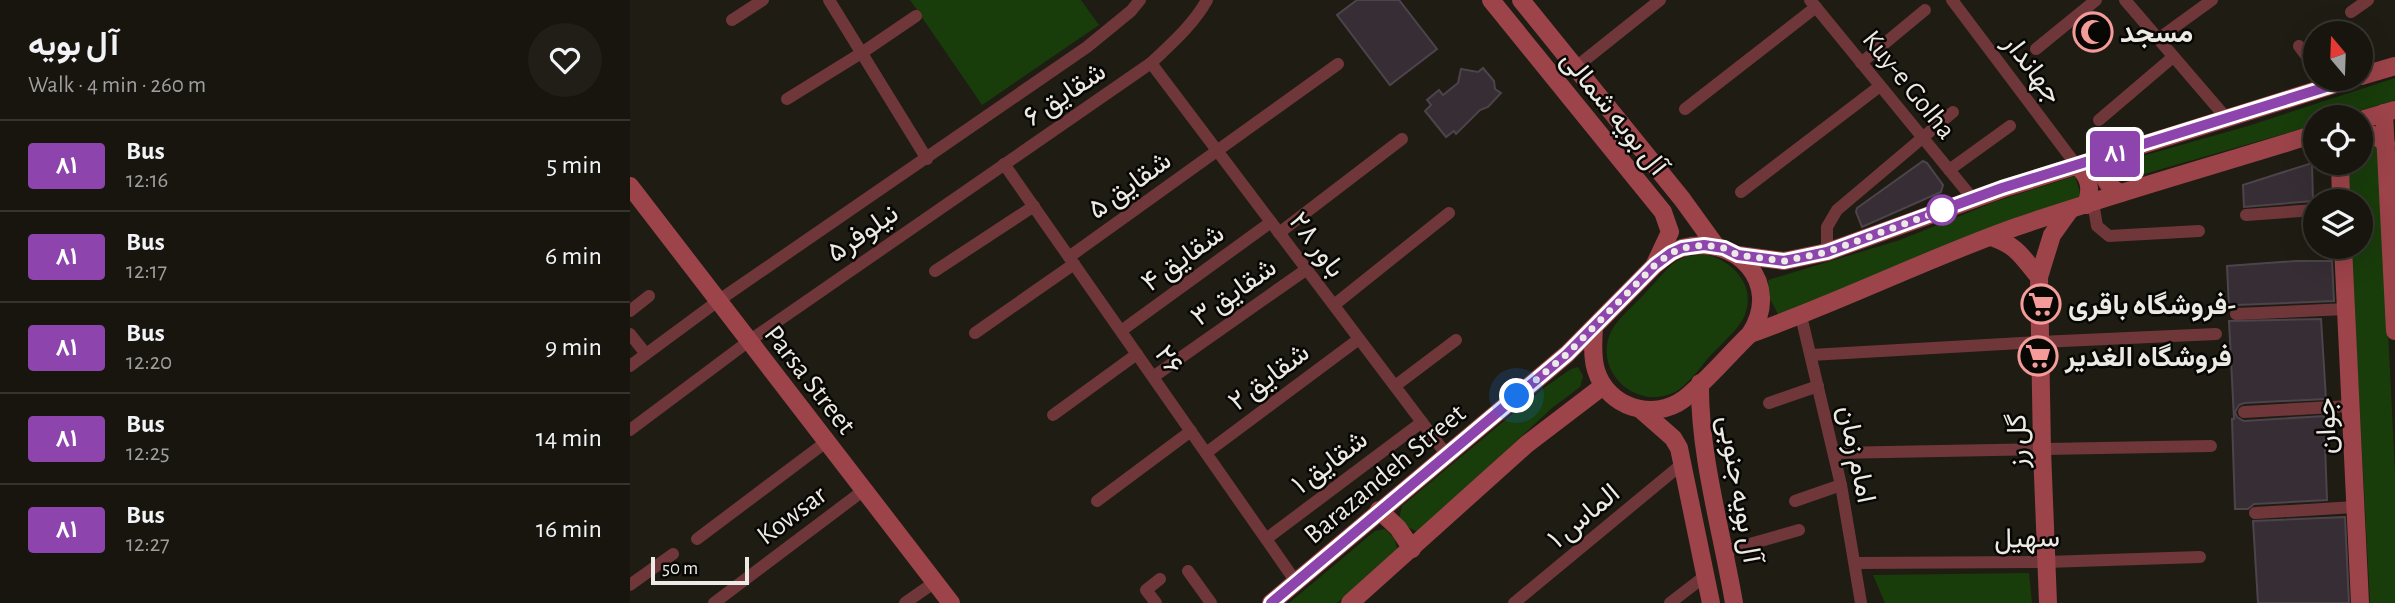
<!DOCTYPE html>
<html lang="en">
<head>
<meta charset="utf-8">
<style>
  :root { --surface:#17150e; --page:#201e17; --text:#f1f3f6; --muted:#9e9f9e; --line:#36342e }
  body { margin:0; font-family:"Alegreya Sans",Vazirmatn,sans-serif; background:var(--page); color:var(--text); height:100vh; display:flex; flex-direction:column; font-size:26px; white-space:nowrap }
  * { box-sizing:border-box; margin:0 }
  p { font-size:23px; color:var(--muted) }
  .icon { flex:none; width:38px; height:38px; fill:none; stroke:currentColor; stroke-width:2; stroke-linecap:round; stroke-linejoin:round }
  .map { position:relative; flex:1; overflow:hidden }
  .side { display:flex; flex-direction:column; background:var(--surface); width:630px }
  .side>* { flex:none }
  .badge { padding:0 14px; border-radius:5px; font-size:24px; line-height:46px }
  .needle { width:46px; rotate:341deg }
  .fabs { position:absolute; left:1673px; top:21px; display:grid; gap:14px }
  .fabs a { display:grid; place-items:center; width:70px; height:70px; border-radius:50%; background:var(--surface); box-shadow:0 7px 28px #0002,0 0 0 2px var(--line); font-size:35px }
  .scale { position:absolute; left:21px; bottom:18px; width:98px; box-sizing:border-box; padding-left:7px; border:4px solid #eceae4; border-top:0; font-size:19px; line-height:24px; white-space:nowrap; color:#eceae4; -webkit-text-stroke:5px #080704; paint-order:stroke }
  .you { position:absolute; width:35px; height:35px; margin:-18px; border:5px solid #fff; border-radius:50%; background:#1a73e8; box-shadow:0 0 0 10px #1a73e833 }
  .map>.badge { position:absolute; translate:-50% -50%; box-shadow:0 0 0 4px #fff }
  .round { display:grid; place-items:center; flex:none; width:74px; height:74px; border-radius:37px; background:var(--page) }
  .overview { display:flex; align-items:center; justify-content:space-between; height:119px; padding:0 28px }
  h1 { font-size:33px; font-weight:700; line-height:52px }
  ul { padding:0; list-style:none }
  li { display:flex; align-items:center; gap:21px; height:91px; padding:0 28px; border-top:2px solid var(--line) }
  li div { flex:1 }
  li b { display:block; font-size:26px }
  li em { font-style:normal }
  li .badge { min-width:77px; font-weight:700; text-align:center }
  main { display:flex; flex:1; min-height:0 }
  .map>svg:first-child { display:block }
  .green { fill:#193c0b }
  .building { fill:#362e34; stroke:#4d434b; stroke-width:2 }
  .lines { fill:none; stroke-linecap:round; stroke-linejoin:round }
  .street { stroke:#6f373a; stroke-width:12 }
  .secondary { stroke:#9d434a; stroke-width:18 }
  .line-casing { stroke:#fff; stroke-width:16 }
  .line { stroke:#8e44ad; stroke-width:10 }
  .walk { stroke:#eceae4; stroke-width:7; stroke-dasharray:0 12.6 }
  .stop-dot { fill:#fff; stroke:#8e44ad; stroke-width:3.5 }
  .labels { text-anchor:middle; stroke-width:5; stroke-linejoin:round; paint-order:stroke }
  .poi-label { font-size:28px; font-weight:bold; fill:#eceae4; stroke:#080704; text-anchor:start }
  .street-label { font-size:28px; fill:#eceae4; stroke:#080704 }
</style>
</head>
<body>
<main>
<section class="side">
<div class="overview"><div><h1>آل بویه</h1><p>Walk · 4 min · 260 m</p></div><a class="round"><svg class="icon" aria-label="heart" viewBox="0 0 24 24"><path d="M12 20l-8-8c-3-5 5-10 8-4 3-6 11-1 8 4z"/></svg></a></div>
<ul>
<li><span class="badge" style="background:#8e44ad;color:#fff">۸۱</span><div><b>Bus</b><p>12:16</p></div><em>5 min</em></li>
<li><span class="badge" style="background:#8e44ad;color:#fff">۸۱</span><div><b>Bus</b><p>12:17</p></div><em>6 min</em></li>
<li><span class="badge" style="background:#8e44ad;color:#fff">۸۱</span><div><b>Bus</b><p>12:20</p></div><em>9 min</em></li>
<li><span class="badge" style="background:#8e44ad;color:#fff">۸۱</span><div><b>Bus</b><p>12:25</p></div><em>14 min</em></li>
<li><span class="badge" style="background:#8e44ad;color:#fff">۸۱</span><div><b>Bus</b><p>12:27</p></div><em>16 min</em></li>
</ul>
</section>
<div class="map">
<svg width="1765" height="603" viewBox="0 0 1765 603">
  <rect width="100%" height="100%" fill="#1f1c13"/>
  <!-- green -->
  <g class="green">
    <polygon points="280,0 451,0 469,25 352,105"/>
    <polygon points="1765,78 1765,100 1710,117 1685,117 1685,125 1490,181 1484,164 1618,126"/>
    <polygon points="1731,140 1740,141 1749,148 1765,473 1765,603 1740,603 1721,247 1731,247 1731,201 1718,201 1718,163 1731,163"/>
    <polygon points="1445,176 1451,196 1149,316 1140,299 1138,280 1270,240 1367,201"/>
    <path d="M1075 254C1102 260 1128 286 1114 317 1108 330 1089 346 1079 357 1069 369 1059 384 1045 392 1036 396 1024 399 1014 396 983 389 965 353 985 325 994 313 1008 301 1018 290 1026 282 1035 270 1044 263 1053 256 1064 255 1075 254Z"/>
    <polygon points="948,367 953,376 950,387 922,408 788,532 775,526 769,519 772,506 915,387 941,369"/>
    <polygon points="755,529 764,538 768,551 707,603 659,603 745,531"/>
    <polygon points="1399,573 1402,603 1255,603 1243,575"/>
  </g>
  <!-- building -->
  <g class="building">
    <polygon points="727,0 769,0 807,49 760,85 707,15"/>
    <polygon points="1462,15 1480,36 1465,49 1447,27"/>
    <polygon points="853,68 864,81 865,89 871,93 858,107 850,110 826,134 824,131 816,137 795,111 801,105 797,100 809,90 813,95 828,83 831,69 848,72"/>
    <polygon points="1293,161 1297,163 1313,185 1311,192 1232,227 1226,212 1227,208"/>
    <polygon points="1682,163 1683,201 1614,207 1613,185"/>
    <polygon points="1666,261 1702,261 1704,301 1606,305 1599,309 1597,266"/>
    <polygon points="1691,319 1696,399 1614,403 1609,405 1605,412 1607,417 1614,421 1694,416 1697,500 1624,504 1618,509 1605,509 1602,419 1604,419 1599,321"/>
    <polygon points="1715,517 1719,603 1628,603 1623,521"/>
  </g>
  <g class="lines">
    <!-- street -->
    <g class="street">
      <polyline points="199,0 297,159"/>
      <polyline points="1180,0 1343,199"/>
      <polyline points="1322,0 1447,166"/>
      <polyline points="1495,0 1598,120"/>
      <polyline points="1721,12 1738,0"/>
      <polyline points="102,20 133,0"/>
      <polyline points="1528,39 1582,0"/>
      <polyline points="1669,46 1685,67"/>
      <polyline points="1406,49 1466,0"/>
      <polyline points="521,63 816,454"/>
      <polyline points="1231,63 1295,10"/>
      <polyline points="946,67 1030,0"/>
      <polyline points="157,99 233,52 286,16"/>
      <polyline points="1055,109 1186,7"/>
      <polyline points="1469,120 1543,57"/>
      <polyline points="374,164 666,582"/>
      <polyline points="1319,170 1380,126"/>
      <polyline points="1111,192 1250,86"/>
      <polyline points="1463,202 1467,226 1479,236 1569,231"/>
      <polyline points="1616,215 1685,210"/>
      <polyline points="649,233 772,139"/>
      <polyline points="1197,252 1197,227 1207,210 1323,112"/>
      <polyline points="439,257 708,64"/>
      <polyline points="305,271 404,206"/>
      <polyline points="704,305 819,213"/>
      <polyline points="0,311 19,296"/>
      <polyline points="1606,314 1716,309"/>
      <polyline points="1171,316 1211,485 1231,603"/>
      <polyline points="491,331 641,222"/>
      <polyline points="345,333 444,264"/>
      <polyline points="0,334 16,354"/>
      <polyline points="1181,355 1410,342 1586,334"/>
      <polyline points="0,366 88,301 457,47 501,11 510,0"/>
      <polyline points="523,377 677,269"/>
      <polyline points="765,386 826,340"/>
      <polyline points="1139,403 1188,386"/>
      <polyline points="1614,412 1720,406"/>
      <polyline points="423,415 507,354"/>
      <path d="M0 430 119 341 521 63C541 44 563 25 577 0"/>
      <polyline points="576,453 729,339"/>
      <polyline points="1204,453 1581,446"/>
      <polyline points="467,501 561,431"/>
      <polyline points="1165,501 1211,485"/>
      <polyline points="1625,513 1725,507"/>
      <polyline points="67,539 196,442"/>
      <polyline points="636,539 792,422"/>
      <polyline points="1095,551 1169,530"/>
      <polyline points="1225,563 1416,562 1570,557"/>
      <polyline points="558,571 581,603"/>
      <polyline points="0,585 43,554"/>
      <polyline points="84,603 234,490"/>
      <polyline points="275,603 305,582"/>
      <polyline points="526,603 516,590 530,579"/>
      <polyline points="884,603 1052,464"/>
      <polyline points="1040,603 1075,576"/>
    </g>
    <!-- secondary -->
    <g class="secondary">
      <polyline points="861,0 1033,212 1040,232 1025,264"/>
      <polyline points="891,0 1052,199 1086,246"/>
      <polyline points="1731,76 1765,66"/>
      <polyline points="1754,113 1765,331"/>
      <polyline points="1731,120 1764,110"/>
      <path d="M1731 135C1740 131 1749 137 1756 144"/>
      <path d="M1481 155C1469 171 1473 185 1491 193"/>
      <polyline points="1710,163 1711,201"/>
      <path d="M1447 166C1460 177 1462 189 1456 205"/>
      <polyline points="0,186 321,603"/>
      <path d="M1361 237C1388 246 1391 256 1409 277"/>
      <polyline points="1713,247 1730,603"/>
      <polyline points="1108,255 1154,261 1197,252 1372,189 1722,79"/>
      <path d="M1120 334C1210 302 1296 259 1386 227 1485 193 1586 165 1685 134"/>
      <path d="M1070 383C1069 455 1092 532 1104 603"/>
      <polyline points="1010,409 1043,438 1049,448 1081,603"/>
      <polyline points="749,510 768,528 782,549"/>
      <path d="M641 603 937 354 1025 265C1033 258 1042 251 1052 248 1107 233 1153 284 1120 334 1099 354 1077 381 1054 399 1023 422 977 407 966 370 962 357 963 341 964 327"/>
      <polyline points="720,603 897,444 973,386"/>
      <polyline points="1418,603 1412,450 1409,277 1422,235 1440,210"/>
    </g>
  </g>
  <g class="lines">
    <!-- line casing -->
    <g class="line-casing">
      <polyline id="line" points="641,603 937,354 1025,265 1041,253 1052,248 1074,245 1094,248 1108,255 1154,261 1197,252 1372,188 1722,79"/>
    </g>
    <!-- line -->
    <use href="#line" class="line"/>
    <!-- walk -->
    <polyline class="walk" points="887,396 937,354 1025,265 1041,253 1052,248 1074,245 1094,248 1108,255 1154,261 1197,252 1318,208 1312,210"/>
  </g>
  <!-- icons -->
  <defs>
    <g id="mosque-ring" transform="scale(2.0125)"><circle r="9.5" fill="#080704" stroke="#f59b9a" stroke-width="1.5"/><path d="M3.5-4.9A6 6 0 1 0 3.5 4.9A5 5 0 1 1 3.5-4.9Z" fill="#f59b9a"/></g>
    <g id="supermarket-ring" transform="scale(2.0125)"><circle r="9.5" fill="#080704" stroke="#f59b9a" stroke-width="1.5"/><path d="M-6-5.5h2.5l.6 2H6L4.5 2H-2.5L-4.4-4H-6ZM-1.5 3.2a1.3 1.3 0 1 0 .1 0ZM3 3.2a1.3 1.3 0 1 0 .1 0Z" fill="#f59b9a"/></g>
  </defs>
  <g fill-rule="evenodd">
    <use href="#mosque-ring" x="1463" y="32"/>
    <use href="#supermarket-ring" x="1411" y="304"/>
    <use href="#supermarket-ring" x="1408" y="356"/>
  </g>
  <!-- markers -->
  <circle class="stop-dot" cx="1312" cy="210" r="14"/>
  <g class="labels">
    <!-- poi labels -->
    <g class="poi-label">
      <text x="1490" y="42">مسجد</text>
      <text x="1438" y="314">فروشگاه باقری-</text>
      <text x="1435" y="366">فروشگاه الغدیر</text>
    </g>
    <!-- street labels -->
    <g class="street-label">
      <text transform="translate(1404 68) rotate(53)" y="10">جهاندار</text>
      <text transform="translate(1280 84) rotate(51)" y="10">Kuy-e Golha</text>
      <text transform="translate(434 93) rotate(-34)" y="10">شقایق ۶</text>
      <text transform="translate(985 112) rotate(51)" y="10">آل بویه شمالی</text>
      <text transform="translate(499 184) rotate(-36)" y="10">شقایق ۵</text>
      <text transform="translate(232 232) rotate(-35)" y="10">نیلوفر۵</text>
      <text transform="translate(688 244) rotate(53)" y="10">باور ۲۸</text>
      <text transform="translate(552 257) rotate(-36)" y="10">شقایق ۴</text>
      <text transform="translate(603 291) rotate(-35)" y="10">شقایق ۳</text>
      <text transform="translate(540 359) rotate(55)" y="10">۲۶</text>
      <text transform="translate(638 376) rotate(-37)" y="10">شقایق ۲</text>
      <text transform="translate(181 379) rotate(52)" y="10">Parsa Street</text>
      <text transform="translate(1695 426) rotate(-92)" y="10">جوان</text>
      <text transform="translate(1386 441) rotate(-91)" y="10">گل رز</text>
      <text transform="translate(1228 454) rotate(78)" y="10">امام زمان</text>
      <text transform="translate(699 461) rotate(-37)" y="10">شقایق ۱</text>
      <text transform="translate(754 473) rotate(-40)" y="10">Barazandeh Street</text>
      <text transform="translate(1111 489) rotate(80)" y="10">آل بویه جنوبی</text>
      <text transform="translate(161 514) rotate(-37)" y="10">Kowsar</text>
      <text transform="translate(953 515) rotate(-40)" y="10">الماس ۱</text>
      <text transform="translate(1397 537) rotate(-1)" y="10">سهیل</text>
    </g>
  </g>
</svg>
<div class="fabs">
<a><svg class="needle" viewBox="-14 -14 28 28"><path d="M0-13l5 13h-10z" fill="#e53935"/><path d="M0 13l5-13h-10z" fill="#9e9f9e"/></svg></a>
<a><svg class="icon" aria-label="locate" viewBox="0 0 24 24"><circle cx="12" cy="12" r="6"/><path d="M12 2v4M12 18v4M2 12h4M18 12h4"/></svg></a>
<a><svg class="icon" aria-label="layers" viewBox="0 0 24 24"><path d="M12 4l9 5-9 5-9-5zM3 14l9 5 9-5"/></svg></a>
</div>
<div class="scale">50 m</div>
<div class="you" style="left:887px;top:396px"></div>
<b class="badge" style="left:1485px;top:154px;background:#8e44ad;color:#fff">۸۱</b>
</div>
</main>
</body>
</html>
